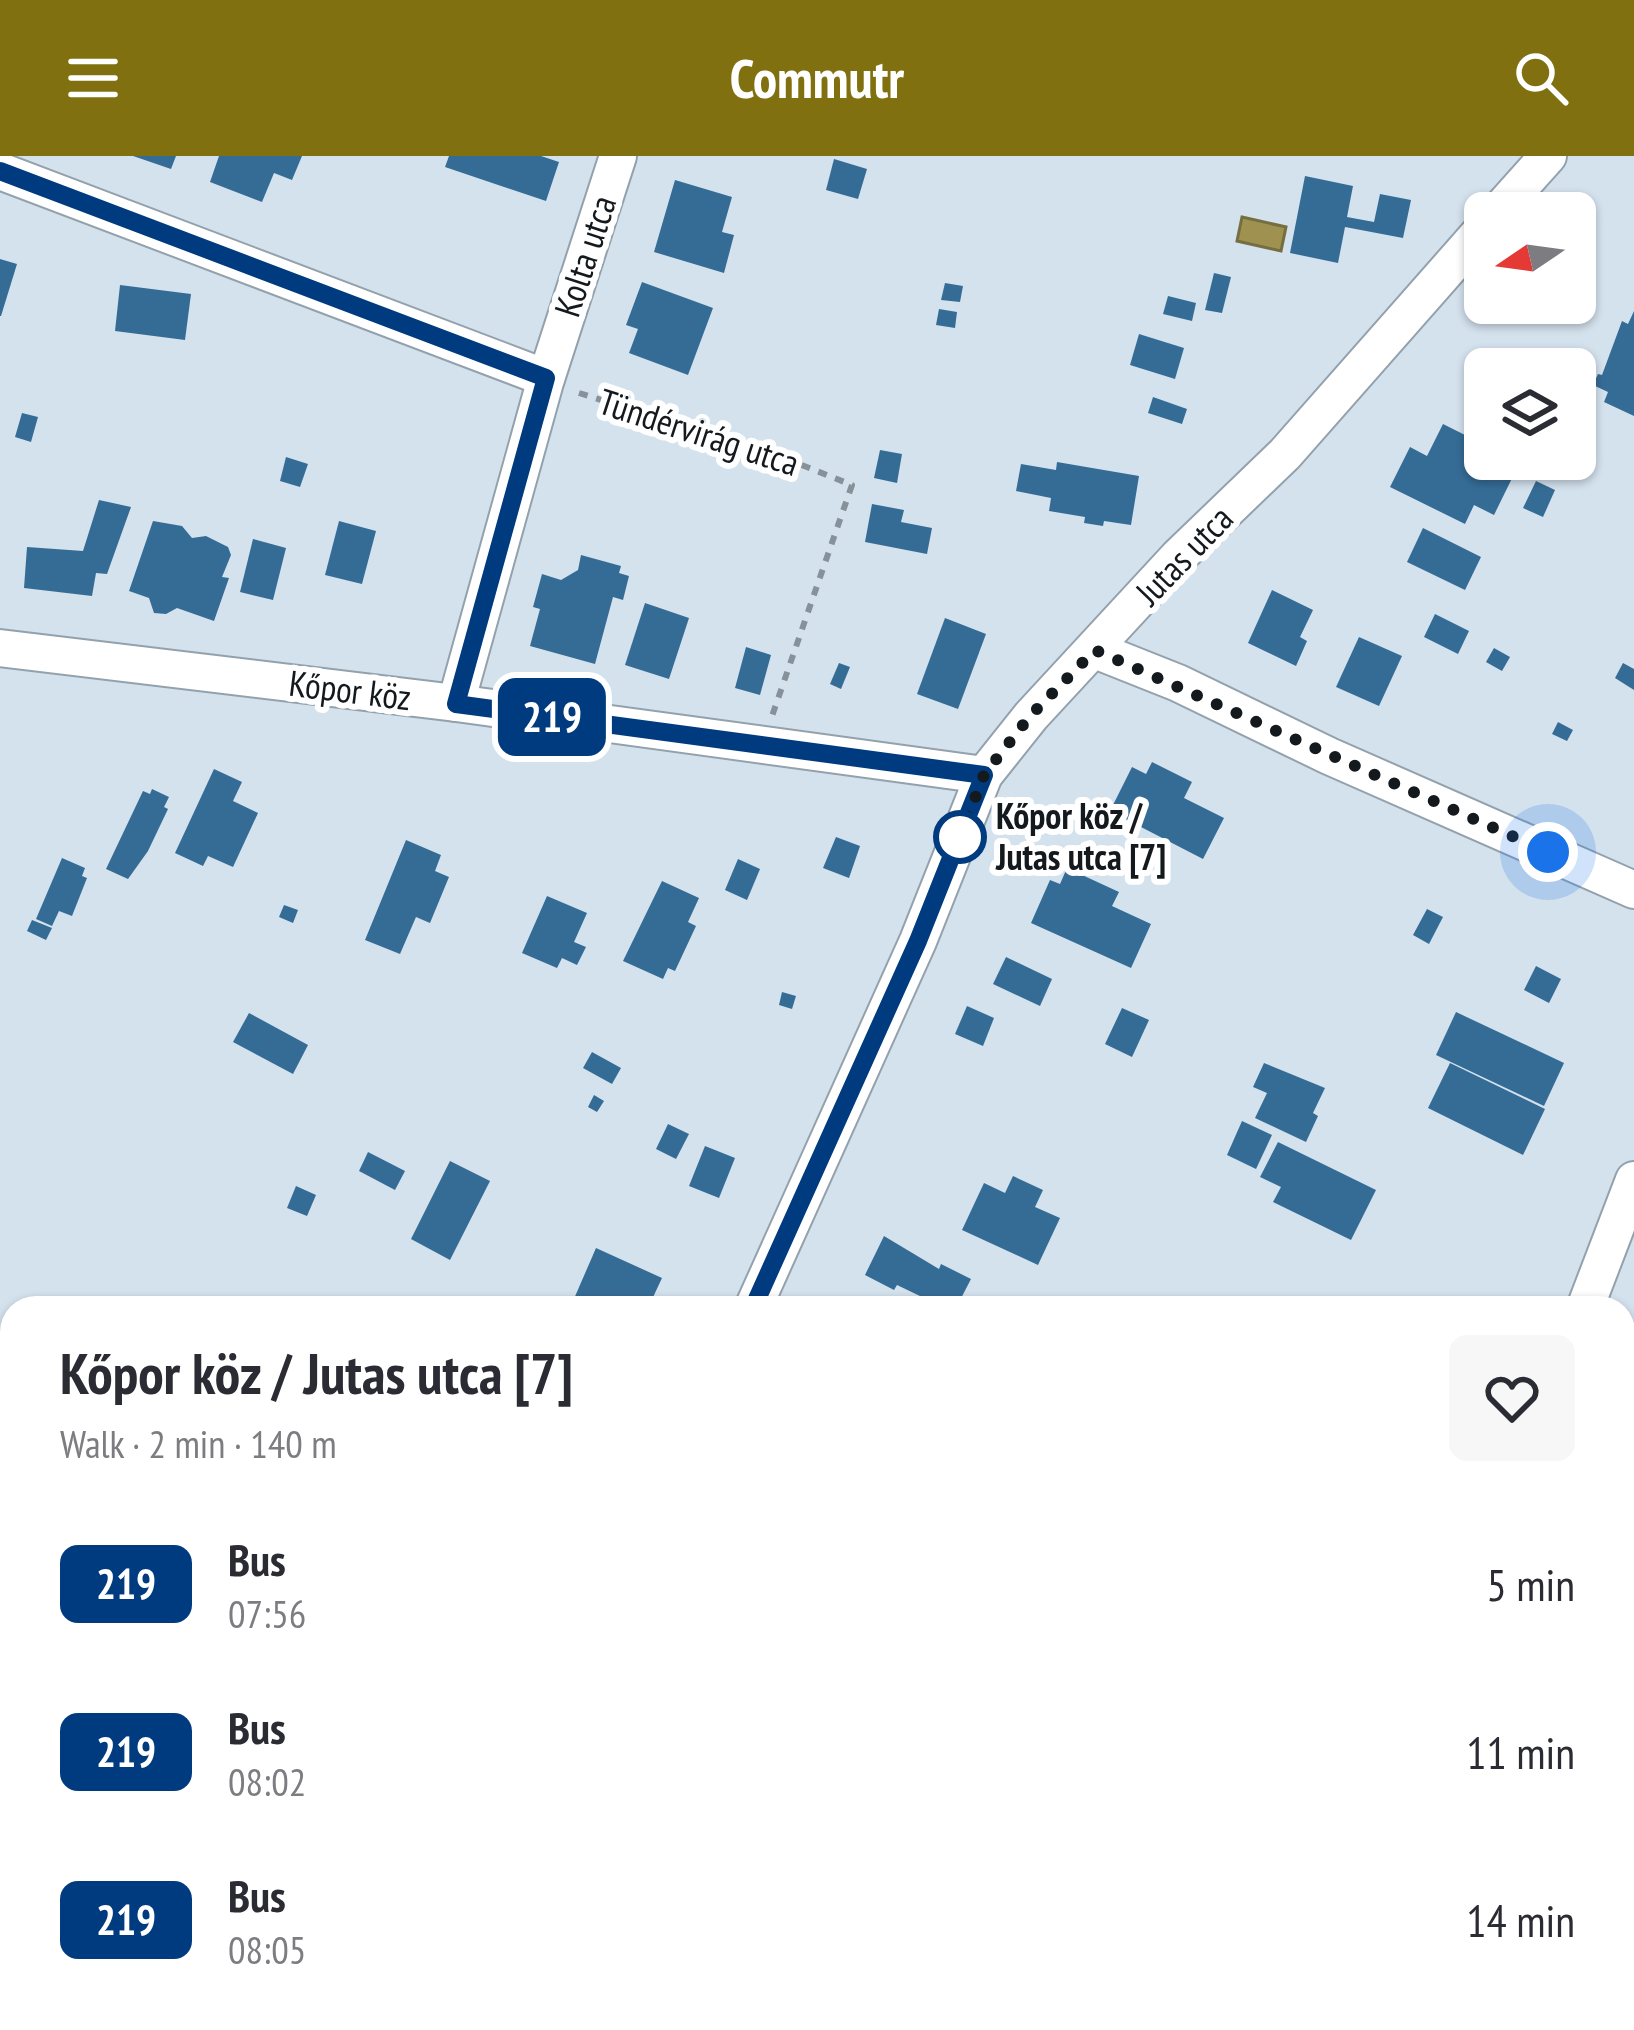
<!DOCTYPE html>
<html lang="en">
<head>
<meta charset="utf-8">
<style>
  :root { --surface:#fff; --page:#f7f7f7; --text:#2b2b33; --muted:#7c7c81; --accent:#80700f }
  body { margin:0; font-family:"PT Sans Narrow",sans-serif; background:var(--page); color:var(--text); height:100vh; display:flex; flex-direction:column; font-size:45px; white-space:nowrap }
  * { box-sizing:border-box; margin:0 }
  p { font-size:39px; color:var(--muted) }
  .icon { flex:none; width:66px; height:66px; fill:none; stroke:currentColor; stroke-width:2; stroke-linecap:round; stroke-linejoin:round }
  .map { position:relative; flex:1; overflow:hidden }
  .drawer { position:absolute; left:0px; top:1140px; width:1635px; height:735px; display:flex; flex-direction:column; background:var(--surface); border-radius:36px 36px 0 0; box-shadow:0 3px 9px #0004 }
  .drawer>* { flex:none }
  .badge { padding:0 24px; border-radius:18px; font-size:42px; line-height:78px }
  .needle { width:78px; rotate:257deg }
  .fabs { position:absolute; left:1464px; top:36px; display:grid; gap:24px }
  .fabs a { display:grid; place-items:center; width:132px; height:132px; border-radius:18px; background:var(--surface); box-shadow:0 3px 9px #0004; font-size:60px }
  .you { position:absolute; width:60px; height:60px; margin:-30px; border:9px solid #fff; border-radius:50%; background:#1a73e8; box-shadow:0 0 0 18px #1a73e833 }
  .map>.badge { position:absolute; translate:-50% -50%; box-shadow:0 0 0 6px #fff }
  .round { display:grid; place-items:center; flex:none; width:126px; height:126px; border-radius:18px; background:var(--page) }
  .overview { display:flex; align-items:center; justify-content:space-between; height:204px; padding:0 60px }
  h1 { font-size:57px; font-weight:800; line-height:90px }
  ul { padding:0; list-style:none }
  li { display:flex; align-items:center; gap:36px; height:168px; padding:0 60px }
  li div { flex:1 }
  li b { display:block; font-size:45px }
  li em { font-style:normal }
  li .badge { min-width:132px; font-weight:700; text-align:center }
  header { display:flex; justify-content:space-between; align-items:center; height:156px; padding:0 60px; background:var(--accent); color:#fff; font-size:54px; font-weight:800 }
  .map>svg:first-child { display:block }
  .water { fill:url(#water-ripples); stroke:#756e41; stroke-width:3 }
  .building { fill:#356c96 }
  .lines { fill:none; stroke-linecap:round; stroke-linejoin:round }
  .minor-casing { stroke:#93a1ac; stroke-width:40 }
  .path { stroke:#87919a; stroke-width:6; stroke-dasharray:9 9; stroke-linecap:butt }
  .minor { stroke:#fff; stroke-width:36 }
  .line-casing { stroke:#fff; stroke-width:27 }
  .line { stroke:#003b80; stroke-width:18 }
  .walk { stroke:#14191d; stroke-width:12; stroke-dasharray:0 21.6 }
  .stop-dot { fill:#fff; stroke:#003b80; stroke-width:6 }
  .labels { text-anchor:middle; stroke-width:12; stroke-linejoin:round; paint-order:stroke }
  .street-label { font-size:36px; fill:#14191d; stroke:#fff }
  .stop-label { font-size:36px; font-weight:bold; fill:#14191d; stroke:#fff; text-anchor:start }
</style>
</head>
<body>
<header><svg class="icon" aria-label="menu" viewBox="0 0 24 24"><path d="M4 6h16M4 12h16M4 18h16"/></svg>Commutr<svg class="icon" aria-label="search" viewBox="0 0 24 24"><circle cx="10" cy="10" r="6"/><path d="M15 15l6 6"/></svg></header>
<div class="map">
<svg width="1634" height="1874" viewBox="0 0 1634 1874">
  <defs>
    <pattern id="water-ripples" width="26" height="14" patternUnits="userSpaceOnUse" patternTransform="scale(3)"><rect width="26" height="14" fill="#9f9250"/><path d="M2 4q2-2 4 0t4 0M15 11q2-2 4 0t4 0" fill="none" stroke="#807642"/></pattern>
  </defs>
  <rect width="100%" height="100%" fill="#d4e2ee"/>
  <!-- water -->
  <polygon class="water" points="1242,61 1286,71 1281,95 1237,85"/>
  <!-- building -->
  <g class="building">
    <polygon points="133,0 176,0 171,13"/>
    <polygon points="219,0 302,0 292,24 274,17 262,46 210,26"/>
    <polygon points="449,0 541,0 559,6 546,45 445,11"/>
    <polygon points="834,3 867,13 858,43 826,34"/>
    <polygon points="1305,20 1353,30 1347,61 1374,66 1380,38 1411,44 1403,82 1345,71 1338,107 1290,97"/>
    <polygon points="675,24 732,41 722,76 734,79 724,117 654,96"/>
    <polygon points="0,103 17,108 1,160 0,160"/>
    <polygon points="1214,117 1231,121 1222,157 1205,154"/>
    <polygon points="642,126 713,152 688,219 629,197 638,173 626,169"/>
    <polygon points="945,127 963,130 960,146 941,144"/>
    <polygon points="120,129 191,138 185,184 115,175"/>
    <polygon points="1168,140 1196,147 1192,165 1163,158"/>
    <polygon points="939,153 957,156 955,172 936,169"/>
    <polygon points="1634,155 1634,260 1604,246 1608,236 1593,229 1598,218 1602,219 1622,165 1628,168"/>
    <polygon points="1139,178 1184,192 1175,223 1130,209"/>
    <polygon points="1153,241 1187,253 1182,268 1148,257"/>
    <polygon points="22,257 38,261 31,286 15,281"/>
    <polygon points="1443,268 1485,289 1485,303 1520,306 1494,359 1474,349 1465,368 1390,331 1410,291 1427,300"/>
    <polygon points="880,294 902,298 897,327 874,322"/>
    <polygon points="286,301 308,308 300,331 280,325"/>
    <polygon points="1057,306 1139,320 1131,369 1104,365 1103,370 1084,367 1085,361 1049,355 1051,342 1016,335 1021,308 1056,314"/>
    <polygon points="1536,325 1555,334 1543,361 1523,352"/>
    <polygon points="99,344 131,351 107,418 96,417 92,440 24,432 27,391 83,395"/>
    <polygon points="872,348 904,354 901,366 932,372 927,398 865,386"/>
    <polygon points="153,365 182,370 192,382 206,380 228,391 231,399 222,421 229,422 214,465 177,452 166,458 154,457 149,442 129,435"/>
    <polygon points="339,365 376,375 362,428 325,419"/>
    <polygon points="1423,372 1481,401 1465,434 1407,406"/>
    <polygon points="253,383 286,392 273,444 240,436"/>
    <polygon points="581,399 621,410 619,417 629,420 623,444 613,441 595,508 530,490 540,453 533,451 542,418 561,424 578,414"/>
    <polygon points="1272,434 1313,454 1300,481 1307,485 1296,510 1248,487"/>
    <polygon points="645,447 689,462 669,523 625,509"/>
    <polygon points="1435,458 1469,475 1458,498 1424,481"/>
    <polygon points="945,462 986,478 958,553 917,538"/>
    <polygon points="1359,481 1402,500 1379,550 1336,531"/>
    <polygon points="746,491 771,499 760,539 735,532"/>
    <polygon points="1494,492 1510,501 1502,515 1486,506"/>
    <polygon points="839,507 850,511 841,533 830,528"/>
    <polygon points="1623,507 1634,513 1634,534 1615,522"/>
    <polygon points="1558,566 1573,574 1567,585 1552,578"/>
    <polygon points="1152,606 1192,626 1184,642 1224,662 1203,703 1110,655 1132,611 1146,618"/>
    <polygon points="214,613 242,626 233,645 258,657 233,711 208,700 203,710 175,697"/>
    <polygon points="152,633 169,641 164,651 168,653 148,695 128,723 106,713 143,635 150,638"/>
    <polygon points="836,681 860,690 849,722 823,712"/>
    <polygon points="406,684 441,699 435,715 449,721 430,767 416,761 400,798 365,784"/>
    <polygon points="62,702 85,712 82,720 87,722 72,760 59,755 52,770 36,763"/>
    <polygon points="738,703 760,713 747,744 725,734"/>
    <polygon points="1067,712 1119,736 1112,750 1151,768 1131,812 1031,767 1050,724 1060,728"/>
    <polygon points="662,725 699,742 688,766 696,770 675,815 668,812 663,823 623,805"/>
    <polygon points="547,740 587,757 574,786 586,791 577,809 562,802 557,812 522,797"/>
    <polygon points="284,749 298,754 293,767 279,761"/>
    <polygon points="1427,753 1443,761 1429,788 1413,779"/>
    <polygon points="32,764 52,772 46,784 27,775"/>
    <polygon points="1006,801 1052,823 1040,850 993,828"/>
    <polygon points="1536,810 1561,823 1549,847 1524,834"/>
    <polygon points="782,836 796,840 792,853 779,849"/>
    <polygon points="967,850 994,862 983,890 955,878"/>
    <polygon points="1122,852 1149,864 1132,901 1105,888"/>
    <polygon points="1456,856 1564,907 1544,950 1436,899"/>
    <polygon points="249,857 308,889 293,918 233,886"/>
    <polygon points="592,896 621,912 612,928 583,912"/>
    <polygon points="1264,907 1325,932 1313,957 1318,960 1306,986 1255,962 1267,937 1253,931"/>
    <polygon points="1450,907 1545,953 1523,999 1428,952"/>
    <polygon points="594,939 604,945 597,956 588,951"/>
    <polygon points="1242,965 1272,979 1256,1013 1227,999"/>
    <polygon points="668,968 689,978 676,1003 656,993"/>
    <polygon points="1278,986 1376,1034 1351,1084 1273,1046 1281,1031 1260,1021"/>
    <polygon points="705,990 735,1002 719,1042 689,1030"/>
    <polygon points="368,996 405,1015 395,1034 359,1015"/>
    <polygon points="450,1005 490,1025 450,1104 411,1083"/>
    <polygon points="1013,1020 1043,1034 1035,1051 1060,1062 1038,1109 962,1074 984,1027 1005,1037"/>
    <polygon points="296,1030 316,1039 307,1060 287,1052"/>
    <polygon points="884,1080 939,1113 941,1108 971,1123 956,1152 931,1152 919,1146 922,1141 897,1129 894,1134 865,1119"/>
    <polygon points="596,1092 662,1122 648,1152 570,1152"/>
    <polygon points="0,1294 12,1299 12,1360 4,1378 0,1376"/>
    <polygon points="1623,1309 1634,1314 1634,1388 1623,1383"/>
    <polygon points="1634,1422 1634,1491 1623,1486 1623,1444"/>
    <polygon points="1623,1537 1634,1541 1634,1630 1623,1655"/>
    <polygon points="1,1632 12,1635 12,1682 0,1679"/>
    <polygon points="0,1681 12,1685 12,1703 4,1730 0,1729"/>
    <polygon points="759,1863 777,1863 772,1874 756,1870"/>
  </g>
  <g class="lines">
    <!-- minor casing -->
    <g class="minor-casing">
      <g id="minor">
        <polyline points="0,15 546,222"/>
        <polyline points="1497,57 1548,0"/>
        <polyline points="0,492 456,547 984,619"/>
        <polyline points="1095,494 1178,527 1329,600 1634,734"/>
        <polyline points="456,547 545,226 618,0"/>
        <polyline points="753,1152 918,785 984,619 1031,560 1178,401 1285,298 1485,71"/>
        <polyline points="1585,1152 1634,1024"/>
        <polyline points="0,1536 12,1542"/>
        <polyline points="427,1874 432,1863"/>
        <polyline points="1315,1874 1320,1863"/>
      </g>
    </g>
    <!-- path -->
    <polyline class="path" points="579,237 784,302 852,329 772,560"/>
    <!-- minor -->
    <use href="#minor" class="minor"/>
  </g>
  <g class="lines">
    <!-- line casing -->
    <g class="line-casing">
      <polyline id="line" points="0,15 546,222 456,548 984,619 918,785 753,1152"/>
    </g>
    <!-- line -->
    <use href="#line" class="line"/>
    <!-- walk -->
    <polyline class="walk" points="960,681 984,619 1030,560 1095,494 1548,696"/>
  </g>
  <!-- markers -->
  <circle class="stop-dot" cx="960" cy="681" r="24"/>
  <g class="labels">
    <!-- street labels -->
    <g class="street-label">
      <text transform="translate(585 100) rotate(-72)" y="13">Kolta utca</text>
      <text transform="translate(699 276) rotate(18)" y="13">Tündérvirág utca</text>
      <text transform="translate(1184 399) rotate(-46)" y="13">Jutas utca</text>
      <text transform="translate(350 534) rotate(7)" y="13">Kőpor köz</text>
    </g>
    <!-- stop labels -->
    <g class="stop-label">
      <text x="996" y="673">Kőpor köz /<tspan x="996" dy="41">Jutas utca [7]</tspan></text>
    </g>
  </g>
</svg>
<div class="fabs">
<a><svg class="needle" viewBox="-14 -14 28 28"><path d="M0-13l5 13h-10z" fill="#e53935"/><path d="M0 13l5-13h-10z" fill="#7c7c81"/></svg></a>
<a><svg class="icon" aria-label="layers" viewBox="0 0 24 24"><path d="M12 4l9 5-9 5-9-5zM3 14l9 5 9-5"/></svg></a>
</div>
<div class="you" style="left:1548px;top:696px"></div>
<b class="badge" style="left:552px;top:561px;background:#003b80;color:#fff">219</b>
<section class="drawer">
<div class="overview"><div><h1>Kőpor köz / Jutas utca [7]</h1><p>Walk · 2 min · 140 m</p></div><a class="round"><svg class="icon" aria-label="heart" viewBox="0 0 24 24"><path d="M12 20l-8-8c-3-5 5-10 8-4 3-6 11-1 8 4z"/></svg></a></div>
<ul>
<li><span class="badge" style="background:#003b80;color:#fff">219</span><div><b>Bus</b><p>07:56</p></div><em>5 min</em></li>
<li><span class="badge" style="background:#003b80;color:#fff">219</span><div><b>Bus</b><p>08:02</p></div><em>11 min</em></li>
<li><span class="badge" style="background:#003b80;color:#fff">219</span><div><b>Bus</b><p>08:05</p></div><em>14 min</em></li>
</ul>
</section>
</div>
</body>
</html>
